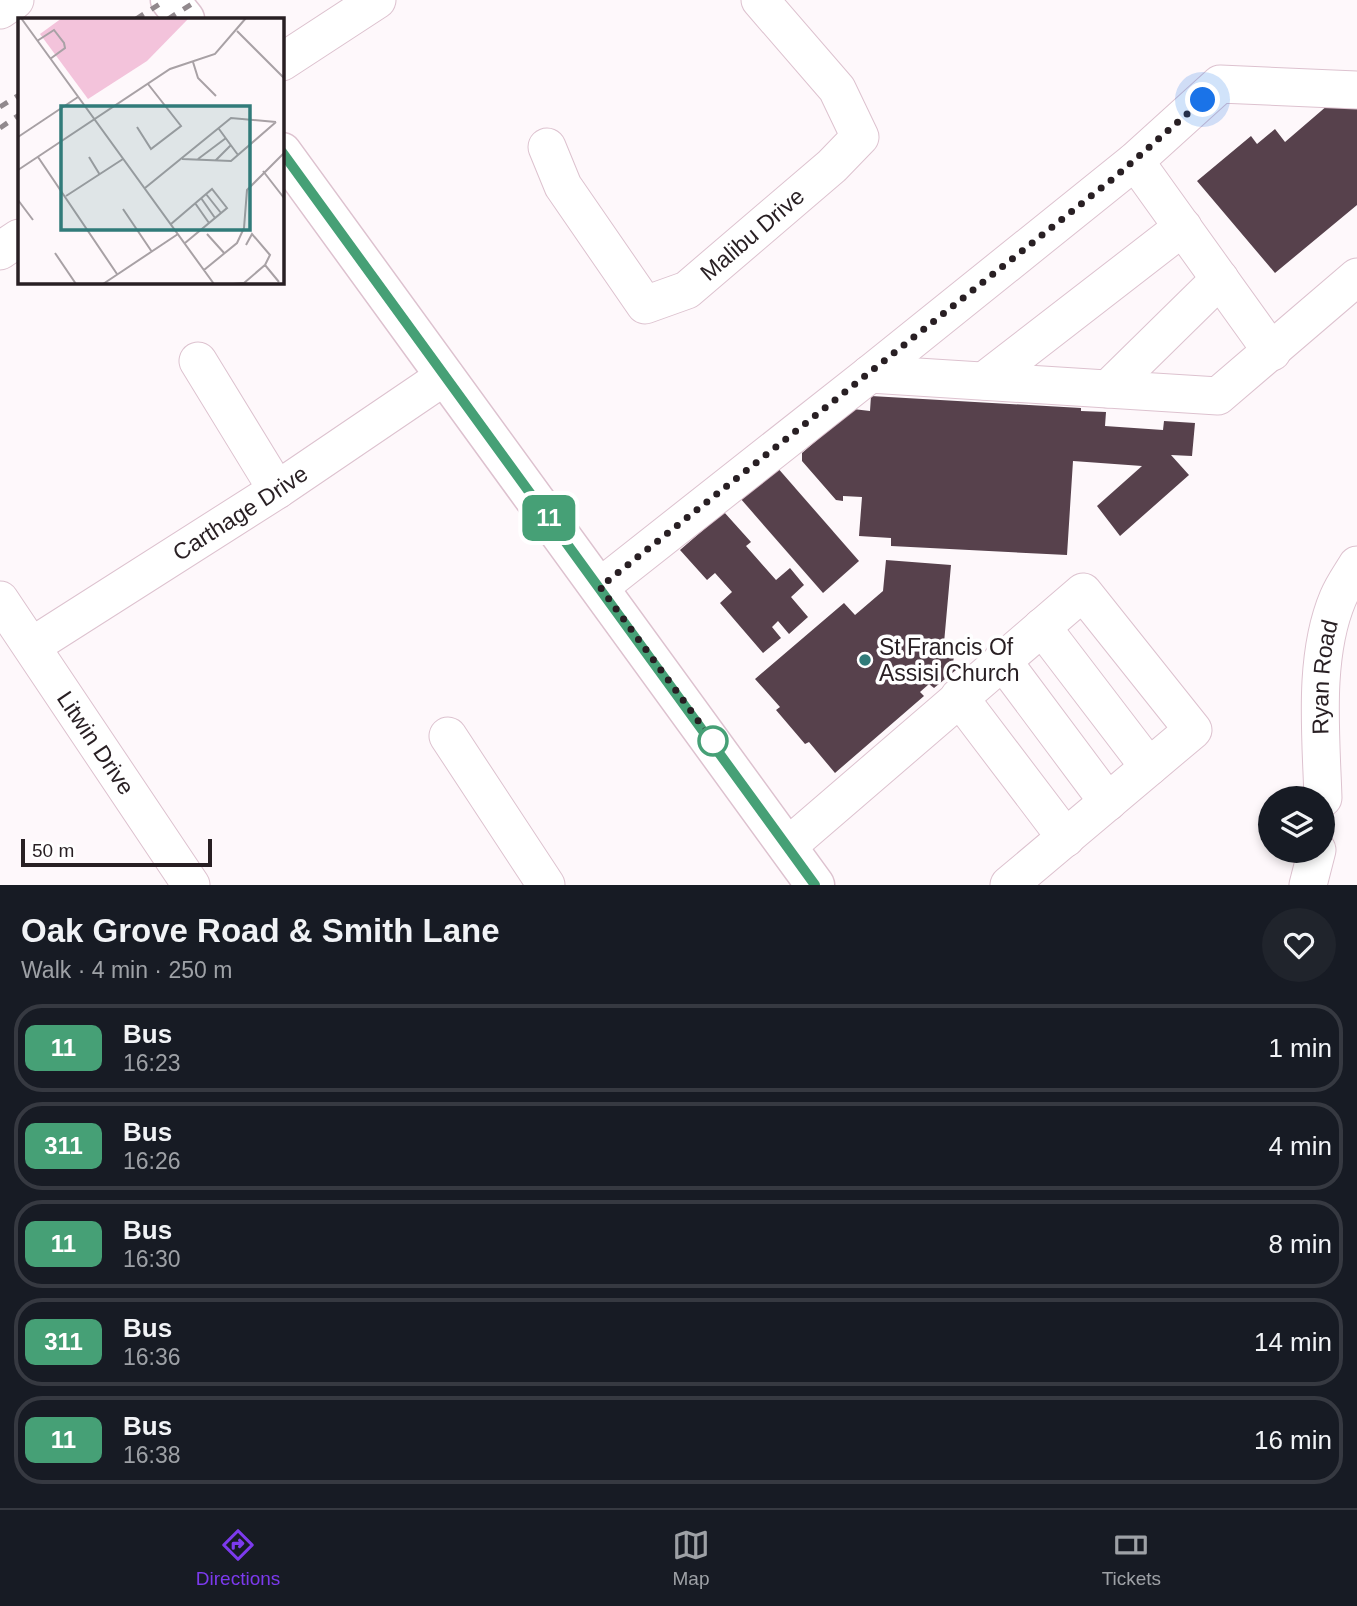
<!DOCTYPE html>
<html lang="en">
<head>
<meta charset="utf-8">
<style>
  :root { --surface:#171b24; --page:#20242c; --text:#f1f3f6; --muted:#9ea1a6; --line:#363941; --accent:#7c3aed }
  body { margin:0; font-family:Arial,sans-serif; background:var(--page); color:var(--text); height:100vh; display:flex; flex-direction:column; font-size:26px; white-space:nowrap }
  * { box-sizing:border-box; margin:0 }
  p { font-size:23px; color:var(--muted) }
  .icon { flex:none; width:38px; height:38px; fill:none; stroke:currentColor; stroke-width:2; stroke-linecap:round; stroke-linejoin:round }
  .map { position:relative; height:885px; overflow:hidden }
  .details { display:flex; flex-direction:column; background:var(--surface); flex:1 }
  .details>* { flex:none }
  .badge { padding:0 14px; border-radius:10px; font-size:24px; line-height:46px }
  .fabs { position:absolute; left:1258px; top:786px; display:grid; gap:14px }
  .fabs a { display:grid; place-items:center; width:77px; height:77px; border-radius:50%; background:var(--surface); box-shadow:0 4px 10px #0003; font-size:35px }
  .scale { position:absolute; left:21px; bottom:18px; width:191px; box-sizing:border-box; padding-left:7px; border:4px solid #281f23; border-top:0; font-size:19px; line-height:24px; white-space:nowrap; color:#281f23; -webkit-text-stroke:5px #fff; paint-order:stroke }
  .you { position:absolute; width:35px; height:35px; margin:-18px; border:5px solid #fff; border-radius:50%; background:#1a73e8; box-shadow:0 0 0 10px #1a73e833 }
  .map>.badge { position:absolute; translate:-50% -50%; box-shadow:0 0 0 4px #fff }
  .round { display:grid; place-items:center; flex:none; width:74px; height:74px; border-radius:37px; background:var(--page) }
  .overview { display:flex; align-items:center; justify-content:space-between; height:119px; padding:0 21px }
  h1 { font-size:33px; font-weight:700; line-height:52px }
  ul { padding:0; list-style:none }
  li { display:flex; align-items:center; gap:21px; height:88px; margin:0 14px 10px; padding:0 7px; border:4px solid var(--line); border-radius:28px }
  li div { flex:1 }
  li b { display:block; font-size:26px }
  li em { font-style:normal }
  li .badge { min-width:77px; font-weight:700; text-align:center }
  .dock { display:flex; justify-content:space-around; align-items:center; height:98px; border-top:2px solid var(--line); background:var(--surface); font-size:19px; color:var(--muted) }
  .dock a { display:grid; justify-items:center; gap:4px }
  .dock .active { color:var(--accent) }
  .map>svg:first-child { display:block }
  .building { fill:#57414c }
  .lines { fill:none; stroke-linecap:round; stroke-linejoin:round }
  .minor-casing { stroke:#ddc2cf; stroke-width:39 }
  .major-casing { stroke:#ddc2cf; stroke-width:41 }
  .minor { stroke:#fff; stroke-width:37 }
  .major { stroke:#fff; stroke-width:38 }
  .rail { stroke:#91898d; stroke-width:5; stroke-dasharray:9 9; stroke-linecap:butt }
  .line-casing { stroke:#fff; stroke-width:16 }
  .line { stroke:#46a076; stroke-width:10 }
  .walk { stroke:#281f23; stroke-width:7; stroke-dasharray:0 12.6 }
  .poi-dot { fill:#317b7a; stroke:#fff; stroke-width:2.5 }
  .stop-dot { fill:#fff; stroke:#46a076; stroke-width:3.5 }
  .labels { text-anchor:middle; stroke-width:7; stroke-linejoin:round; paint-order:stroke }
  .street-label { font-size:23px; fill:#281f23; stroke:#fff }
  .poi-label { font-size:23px; fill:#281f23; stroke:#fff; text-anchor:start }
  .inset-road { fill:none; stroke:#a8a1a5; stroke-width:2 }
  .view { fill:#317b7a; fill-opacity:0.15; stroke:#317b7a; stroke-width:3.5 }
  .inset-edge { fill:none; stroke:#281f23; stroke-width:3.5 }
</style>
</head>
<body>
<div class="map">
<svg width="1357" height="885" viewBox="0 0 1357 885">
  <rect width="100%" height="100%" fill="#fef8fb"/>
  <!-- building -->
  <g class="building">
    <polygon points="1357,97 1357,205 1275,273 1197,181 1251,136 1257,144 1275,129 1285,142 1335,99"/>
    <polygon points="871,396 1081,408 1081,411 1106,412 1105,426 1163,430 1164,421 1195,423 1192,456 1171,455 1189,475 1120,536 1097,506 1142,466 1073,461 1067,555 891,546 891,538 859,536 862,497 843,496 843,501 836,500 802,461 802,453 853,409 870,411"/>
    <polygon points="776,466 859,561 823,593 740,498"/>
    <polygon points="724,512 751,542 746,546 776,580 790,568 804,585 791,597 808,617 789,634 778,621 772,627 781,638 763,653 720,603 732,592 715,573 707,580 680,550"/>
    <polygon points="886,560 951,565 944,643 954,654 953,666 956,670 934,688 929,684 920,692 924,696 835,773 809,742 805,744 776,710 780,707 755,679 844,603 855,615 883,591"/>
  </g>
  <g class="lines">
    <!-- minor casing -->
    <g class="minor-casing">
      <g id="minor">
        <polyline points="0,10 15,0"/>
        <polyline points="282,62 377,0"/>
        <path id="s1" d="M547 147 563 186 645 305 687 290 832 166 860 137 837 89 760 0"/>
        <polyline points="1135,161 1272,352"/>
        <polyline points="0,251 19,238"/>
        <polyline points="198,361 277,490"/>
        <polyline points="870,374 1218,396 1357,277"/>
        <polyline points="984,381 1183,227"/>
        <polyline points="1108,389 1220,279"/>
        <polyline points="600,587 870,374 1135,161 1220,84 1357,90"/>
        <path id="s2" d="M0 600 191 885"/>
        <polyline points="1042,627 1149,767"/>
        <path id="s3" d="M32 646 277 490 445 376"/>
        <polyline points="1002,660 1108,802"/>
        <polyline points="959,697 1066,838"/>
        <polyline points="448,736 546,885"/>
        <path id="s4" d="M1323 798C1321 735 1313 657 1338 598 1343 586 1351 575 1357 565"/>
        <polyline points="788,846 1083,592 1193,730 1009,885"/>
        <polyline points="1308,885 1317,850"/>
      </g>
    </g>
    <!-- major casing -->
    <g class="major-casing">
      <g id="major">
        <polyline points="170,0 185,19"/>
        <polyline points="282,152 815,885"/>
      </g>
    </g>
    <!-- minor -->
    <use href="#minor" class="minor"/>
    <!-- major -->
    <use href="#major" class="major"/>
    <!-- rail -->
    <g class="rail">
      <polyline points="136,19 166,0"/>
      <polyline points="168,19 198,0"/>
      <polyline points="0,107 19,95"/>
      <polyline points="0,128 19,115"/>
    </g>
  </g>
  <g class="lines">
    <!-- line casing -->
    <g class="line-casing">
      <polyline id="line" points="282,152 815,885"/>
    </g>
    <!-- line -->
    <use href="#line" class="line"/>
    <!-- walk -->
    <polyline class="walk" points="713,741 600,587 1115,177 1203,100"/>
  </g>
  <!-- markers -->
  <circle class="poi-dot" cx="865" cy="660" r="7"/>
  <circle class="stop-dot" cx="713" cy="741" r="14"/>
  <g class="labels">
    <!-- street labels -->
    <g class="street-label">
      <text dy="8" stroke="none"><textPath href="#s1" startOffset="317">Malibu Drive</textPath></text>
      <text dy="8" stroke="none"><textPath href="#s3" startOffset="247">Carthage Drive</textPath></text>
      <text dy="8" stroke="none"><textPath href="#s4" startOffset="121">Ryan Road</textPath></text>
      <text dy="8" stroke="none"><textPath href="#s2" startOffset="172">Litwin Drive</textPath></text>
    </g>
    <!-- poi labels -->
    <g class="poi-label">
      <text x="879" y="655">St Francis Of<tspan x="879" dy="26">Assisi Church</tspan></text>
    </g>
  </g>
  <!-- overview -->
  <g transform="translate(18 18)">
    <rect width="266" height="266" fill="#fef8fb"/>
    <path d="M44 0H171L129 43 70 81 22 16Z" fill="#f3c3db"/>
    <path class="inset-road" d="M3 0 196 266M219 13 266 60M19 23 36 12 46 25 47 30 32 41M175 44 180 60 198 78M119 109 133 131 163 108 130 66M201 111 220 137M0 119 60 79M20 139 99 256M71 139 82 157M164 141 213 143 258 104M180 141 208 120M198 142 213 127M0 152 152 51 197 36 228 0M245 153 266 180M127 170 213 100 258 104M188 176 203 195M48 178 105 141M183 180 197 200M0 182 15 202M177 185 191 205M105 191 134 234M153 206 194 171 209 190 167 225M189 216 207 236M228 227 234 216 252 237 247 247M37 235 58 266M186 252 219 225 226 210 229 172 266 135M85 266 160 216M215 266 226 265 247 247 261 264"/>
    <path class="view" d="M43 88H232V212H43Z"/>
    <rect width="266" height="266" class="inset-edge"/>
  </g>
</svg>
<div class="fabs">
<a><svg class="icon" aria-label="layers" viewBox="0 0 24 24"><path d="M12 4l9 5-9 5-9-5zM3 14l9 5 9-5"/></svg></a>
</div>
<div class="scale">50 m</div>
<div class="you" style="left:1203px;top:100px"></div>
<b class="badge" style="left:549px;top:518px;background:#46a076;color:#fff">11</b>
</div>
<section class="details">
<div class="overview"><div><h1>Oak Grove Road &amp; Smith Lane</h1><p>Walk · 4 min · 250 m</p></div><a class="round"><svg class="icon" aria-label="heart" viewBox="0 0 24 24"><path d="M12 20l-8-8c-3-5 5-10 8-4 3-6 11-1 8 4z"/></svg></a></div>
<ul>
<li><span class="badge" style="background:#46a076;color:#fff">11</span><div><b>Bus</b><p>16:23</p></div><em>1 min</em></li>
<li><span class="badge" style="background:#46a076;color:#fff">311</span><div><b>Bus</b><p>16:26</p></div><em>4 min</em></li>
<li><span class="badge" style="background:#46a076;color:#fff">11</span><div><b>Bus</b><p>16:30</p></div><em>8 min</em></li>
<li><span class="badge" style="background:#46a076;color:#fff">311</span><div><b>Bus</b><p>16:36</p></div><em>14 min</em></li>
<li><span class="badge" style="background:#46a076;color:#fff">11</span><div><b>Bus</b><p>16:38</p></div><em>16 min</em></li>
</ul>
</section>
<nav class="dock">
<a class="active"><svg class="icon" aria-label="directions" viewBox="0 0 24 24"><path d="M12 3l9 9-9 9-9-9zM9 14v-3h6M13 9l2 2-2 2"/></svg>Directions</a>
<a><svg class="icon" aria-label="map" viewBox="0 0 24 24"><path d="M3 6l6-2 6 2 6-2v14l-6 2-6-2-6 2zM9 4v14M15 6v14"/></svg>Map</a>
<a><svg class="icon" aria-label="tickets" viewBox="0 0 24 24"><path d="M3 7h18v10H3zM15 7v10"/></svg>Tickets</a>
</nav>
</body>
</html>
